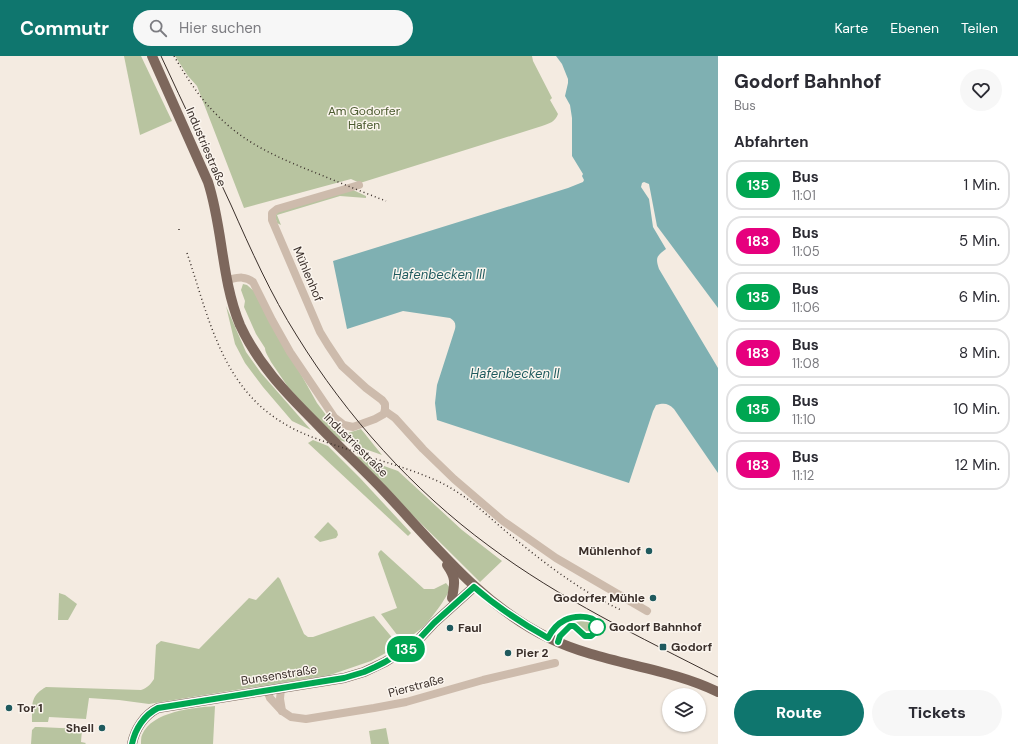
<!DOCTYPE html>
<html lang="de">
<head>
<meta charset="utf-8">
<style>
  :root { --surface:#fff; --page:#f7f7f7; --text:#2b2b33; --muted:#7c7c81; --line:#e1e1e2; --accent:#0f766e }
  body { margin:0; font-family:"DM Sans",sans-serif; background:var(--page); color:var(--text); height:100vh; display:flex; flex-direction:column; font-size:15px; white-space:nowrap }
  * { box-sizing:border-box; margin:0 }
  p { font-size:13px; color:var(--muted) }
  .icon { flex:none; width:22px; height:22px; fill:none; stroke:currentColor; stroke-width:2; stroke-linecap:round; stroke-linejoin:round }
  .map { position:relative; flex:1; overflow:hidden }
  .drawer { display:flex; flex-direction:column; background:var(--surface); width:300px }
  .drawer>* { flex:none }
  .badge { padding:0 8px; border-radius:13px; font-size:14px; line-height:26px }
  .buttons { position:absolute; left:662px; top:632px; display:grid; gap:8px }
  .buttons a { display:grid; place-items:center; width:44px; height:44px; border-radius:50%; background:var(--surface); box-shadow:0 1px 3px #0004; font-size:20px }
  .map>.badge { position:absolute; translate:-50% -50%; box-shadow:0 0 0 2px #fff }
  h2 { padding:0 16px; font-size:15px; line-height:36px }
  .round { display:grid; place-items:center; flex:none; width:42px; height:42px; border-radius:21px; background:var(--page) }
  .overview { display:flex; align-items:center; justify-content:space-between; height:68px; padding:0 16px }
  h1 { font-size:19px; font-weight:800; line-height:30px }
  .action { display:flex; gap:8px; margin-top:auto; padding:8px 16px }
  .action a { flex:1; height:46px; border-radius:24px; background:var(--accent); color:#fff; font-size:16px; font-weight:800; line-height:46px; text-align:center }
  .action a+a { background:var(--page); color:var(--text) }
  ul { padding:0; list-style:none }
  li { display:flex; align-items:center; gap:12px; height:50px; margin:0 8px 6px; padding:0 8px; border:2px solid var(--line); border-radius:16px }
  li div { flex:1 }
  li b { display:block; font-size:15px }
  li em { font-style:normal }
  li .badge { min-width:44px; font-weight:700; text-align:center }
  header { display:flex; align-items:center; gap:24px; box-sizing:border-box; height:56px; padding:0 20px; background:var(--accent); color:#fff }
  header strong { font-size:19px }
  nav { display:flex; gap:22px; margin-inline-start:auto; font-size:14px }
  .search { width:280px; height:36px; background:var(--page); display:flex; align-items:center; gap:10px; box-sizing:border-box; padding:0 14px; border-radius:22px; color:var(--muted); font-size:15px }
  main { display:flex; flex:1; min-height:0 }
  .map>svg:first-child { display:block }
  .green { fill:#b8c4a0 }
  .water { fill:#7fb0b2 }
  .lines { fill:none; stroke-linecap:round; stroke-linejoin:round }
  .minor { stroke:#cdbbac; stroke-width:8 }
  .major { stroke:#7d675c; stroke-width:10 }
  .tram { stroke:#3b302b; stroke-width:1 }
  .rail { stroke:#3b302b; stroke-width:1.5; stroke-dasharray:1 3; stroke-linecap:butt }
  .line-casing { stroke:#fff; stroke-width:9 }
  .line { stroke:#00a651; stroke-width:6 }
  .poi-dot { fill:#1f5a5e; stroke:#fbf5ee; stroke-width:1.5 }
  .stop-dot { fill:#fff; stroke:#00a651; stroke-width:2 }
  .labels { text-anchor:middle; stroke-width:3; stroke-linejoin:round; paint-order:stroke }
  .park-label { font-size:12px; fill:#4a5a2e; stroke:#fbf5ee }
  .street-label { font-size:12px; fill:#3b302b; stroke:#fbf5ee }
  .poi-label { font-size:12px; font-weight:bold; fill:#3b302b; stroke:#fbf5ee; text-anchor:start }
  .stop-label { font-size:12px; font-weight:bold; fill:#3b302b; stroke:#fbf5ee; text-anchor:start }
  .water-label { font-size:13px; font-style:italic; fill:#1f5a5e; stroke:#fbf5ee }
</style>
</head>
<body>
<header>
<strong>Commutr</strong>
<div class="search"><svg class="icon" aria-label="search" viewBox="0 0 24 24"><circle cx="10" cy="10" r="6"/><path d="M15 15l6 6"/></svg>Hier suchen</div>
<nav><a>Karte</a><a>Ebenen</a><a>Teilen</a></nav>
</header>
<main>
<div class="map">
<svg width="718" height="688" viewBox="0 0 718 688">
  <rect width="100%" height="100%" fill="#f4ebe1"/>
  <!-- green -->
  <g class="green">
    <polygon points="124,0 141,0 172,65 140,79"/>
    <path d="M175 0H532L533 5 552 42 550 44 558 58C555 66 550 67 542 70L360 127 351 123 244 152 197 30 188 20Z"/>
    <polygon points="351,133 366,140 366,142 340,140 277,159 281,169 277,167 275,160 278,156"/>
    <path d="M243 228 247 229 255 236 317 347 341 379 361 373 382 399 334 382 288 331 271 306C269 301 265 297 265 292L256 278 244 251 245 245 241 234Z"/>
    <polygon points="226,250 246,296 261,317 311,374 292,365 263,331 245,307 235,288"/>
    <polygon points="313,384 328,390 360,422 411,477 408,480 308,387"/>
    <polygon points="351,398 398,415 462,474 502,505 480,526"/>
    <polygon points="328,466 337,475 338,479 336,482 320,486 314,481"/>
    <path d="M381 494 424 533H434L446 527 450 532C447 542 431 563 423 571 418 576 410 580 405 585L401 584 381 558 397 552 378 498 379 496Z"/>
    <path d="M278 521 280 523 304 578 308 581H313L370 561 374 560 395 585V590L393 593 371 605 330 619 149 648 119 644 89 642 86 663 49 661 48 666H32C32 649 30 640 46 631L141 634C147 632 151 628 154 623L156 589 161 585 199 593 249 542 256 544Z"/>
    <polygon points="59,537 65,539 77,548 68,564 58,564"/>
    <polygon points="581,565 591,566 592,571 589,575 585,575 575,566"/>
    <path d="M215 650 213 688H141C141 685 141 681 142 679 152 655 193 652 215 650Z"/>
    <polygon points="39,671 82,673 81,686 86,687 85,688 31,688 32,674 35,671"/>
    <polygon points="386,672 389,688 371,688 369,675"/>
  </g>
  <!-- water -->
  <path class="water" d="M556 0H718V252L657 170 649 128 644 126 642 127 641 131 649 143 653 171 666 193C657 200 655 201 659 213L718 312V417L674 353C668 347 664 347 656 349L653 355 629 427 437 364 435 347 437 329 455 273C456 268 455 265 450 262L403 255 347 273 333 205 568 132 583 126 584 124 582 120 583 118 572 100V62L570 49 565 40 568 27V23L562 8Z"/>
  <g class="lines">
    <!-- minor -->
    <g class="minor">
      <path d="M227 224C237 222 244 219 253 226L272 264 290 296 334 361 344 369 353 371 375 363 384 358 385 353V348L382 344 366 332 342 310 328 289 320 276 272 164V157L277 153 359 129"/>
      <polyline points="385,355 395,362 423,393 454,423 503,465 556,502 647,555"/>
      <polyline points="281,632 280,643 282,655"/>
      <polyline points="267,634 270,642 282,655 291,661 306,663 374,652 406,646 483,624 555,607"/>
    </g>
    <!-- major -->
    <g class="major">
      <path d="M152 0 208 126C223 172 221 223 240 269 258 308 285 336 315 366 337 389 361 411 383 434 434 488 481 549 549 582 602 608 664 610 718 636"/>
      <path d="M447 509C456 522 455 526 452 542"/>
      <path d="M132 688C135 673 144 659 158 652L344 622 364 616 385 606 406 593 420 582 434 567 474 531"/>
    </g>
    <!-- tram -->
    <path class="tram" d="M161 0C184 50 208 99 231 149 251 194 271 239 297 280 347 361 413 434 489 490 560 543 640 581 718 621"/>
    <!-- rail -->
    <g class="rail">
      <path d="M174 0C187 22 200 43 219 61 248 90 284 104 321 119 343 128 365 137 386 145"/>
      <polyline points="179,173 179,176"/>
      <path d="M187 197C208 259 221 328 280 365 304 381 334 388 361 398 390 408 429 418 454 434 474 446 491 463 509 478 543 506 580 535 621 554"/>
    </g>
  </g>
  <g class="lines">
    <!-- line casing -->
    <g class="line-casing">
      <path id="line" d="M132 688C135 673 144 659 158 652L344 622 364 616 375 611 385 606 406 593 420 582 434 567 474 531C497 551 521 567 548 582 552 574 557 568 565 564 573 560 595 558 597 569 597 569 597 574 597 575L591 580H585L574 570H570L560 580 558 586"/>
    </g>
    <!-- line -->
    <use href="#line" class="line"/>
  </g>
  <!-- markers -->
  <g class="poi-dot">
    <circle cx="649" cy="495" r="4"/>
    <circle cx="653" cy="542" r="4"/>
    <circle cx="450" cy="572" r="4"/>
    <rect x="659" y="587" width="8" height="8" rx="2"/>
    <circle cx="508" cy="597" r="4"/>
    <circle cx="9" cy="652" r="4"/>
    <circle cx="102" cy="672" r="4"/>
  </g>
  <circle class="stop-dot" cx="597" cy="571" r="8"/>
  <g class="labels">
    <!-- park labels -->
    <g class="park-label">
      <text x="364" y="59">Am Godorfer<tspan x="364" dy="14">Hafen</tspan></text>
    </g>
    <!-- street labels -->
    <g class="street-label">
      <text transform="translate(206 91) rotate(67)" y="4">Industriestraße</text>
      <text transform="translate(308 218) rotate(67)" y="4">Mühlenhof</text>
      <text transform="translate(356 389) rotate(45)" y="4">Industriestraße</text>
      <text transform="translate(279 619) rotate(-9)" y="4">Bunsenstraße</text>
      <text transform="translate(416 630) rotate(-15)" y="4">Pierstraße</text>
    </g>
    <!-- poi labels -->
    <g class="poi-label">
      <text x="641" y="499" text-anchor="end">Mühlenhof</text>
      <text x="645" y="546" text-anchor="end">Godorfer Mühle</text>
      <text x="458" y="576">Faul</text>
      <text x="671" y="595">Godorf</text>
      <text x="516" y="601">Pier 2</text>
      <text x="17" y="656">Tor 1</text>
      <text x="94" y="676" text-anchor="end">Shell</text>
    </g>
    <!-- stop labels -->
    <g class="stop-label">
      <text x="609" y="575">Godorf Bahnhof</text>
    </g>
    <!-- water labels -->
    <g class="water-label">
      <text x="439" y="223">Hafenbecken III</text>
      <text x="515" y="322">Hafenbecken II</text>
    </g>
  </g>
</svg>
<div class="buttons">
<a><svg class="icon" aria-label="layers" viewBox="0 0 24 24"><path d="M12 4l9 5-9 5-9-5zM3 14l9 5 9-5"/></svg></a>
</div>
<b class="badge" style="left:406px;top:593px;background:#00a651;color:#fff">135</b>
</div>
<section class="drawer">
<div class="overview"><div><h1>Godorf Bahnhof</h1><p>Bus</p></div><a class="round"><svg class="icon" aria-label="heart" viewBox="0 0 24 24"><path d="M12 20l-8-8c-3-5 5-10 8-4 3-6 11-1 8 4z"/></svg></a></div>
<h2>Abfahrten</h2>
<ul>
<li><span class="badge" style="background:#00a651;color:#fff">135</span><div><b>Bus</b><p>11:01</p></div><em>1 Min.</em></li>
<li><span class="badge" style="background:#e6007e;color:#fff">183</span><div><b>Bus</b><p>11:05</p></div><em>5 Min.</em></li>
<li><span class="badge" style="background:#00a651;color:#fff">135</span><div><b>Bus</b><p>11:06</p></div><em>6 Min.</em></li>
<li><span class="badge" style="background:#e6007e;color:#fff">183</span><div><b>Bus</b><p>11:08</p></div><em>8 Min.</em></li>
<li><span class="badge" style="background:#00a651;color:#fff">135</span><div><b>Bus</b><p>11:10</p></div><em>10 Min.</em></li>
<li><span class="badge" style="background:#e6007e;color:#fff">183</span><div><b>Bus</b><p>11:12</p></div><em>12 Min.</em></li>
</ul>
<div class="action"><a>Route</a><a>Tickets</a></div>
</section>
</main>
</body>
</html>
